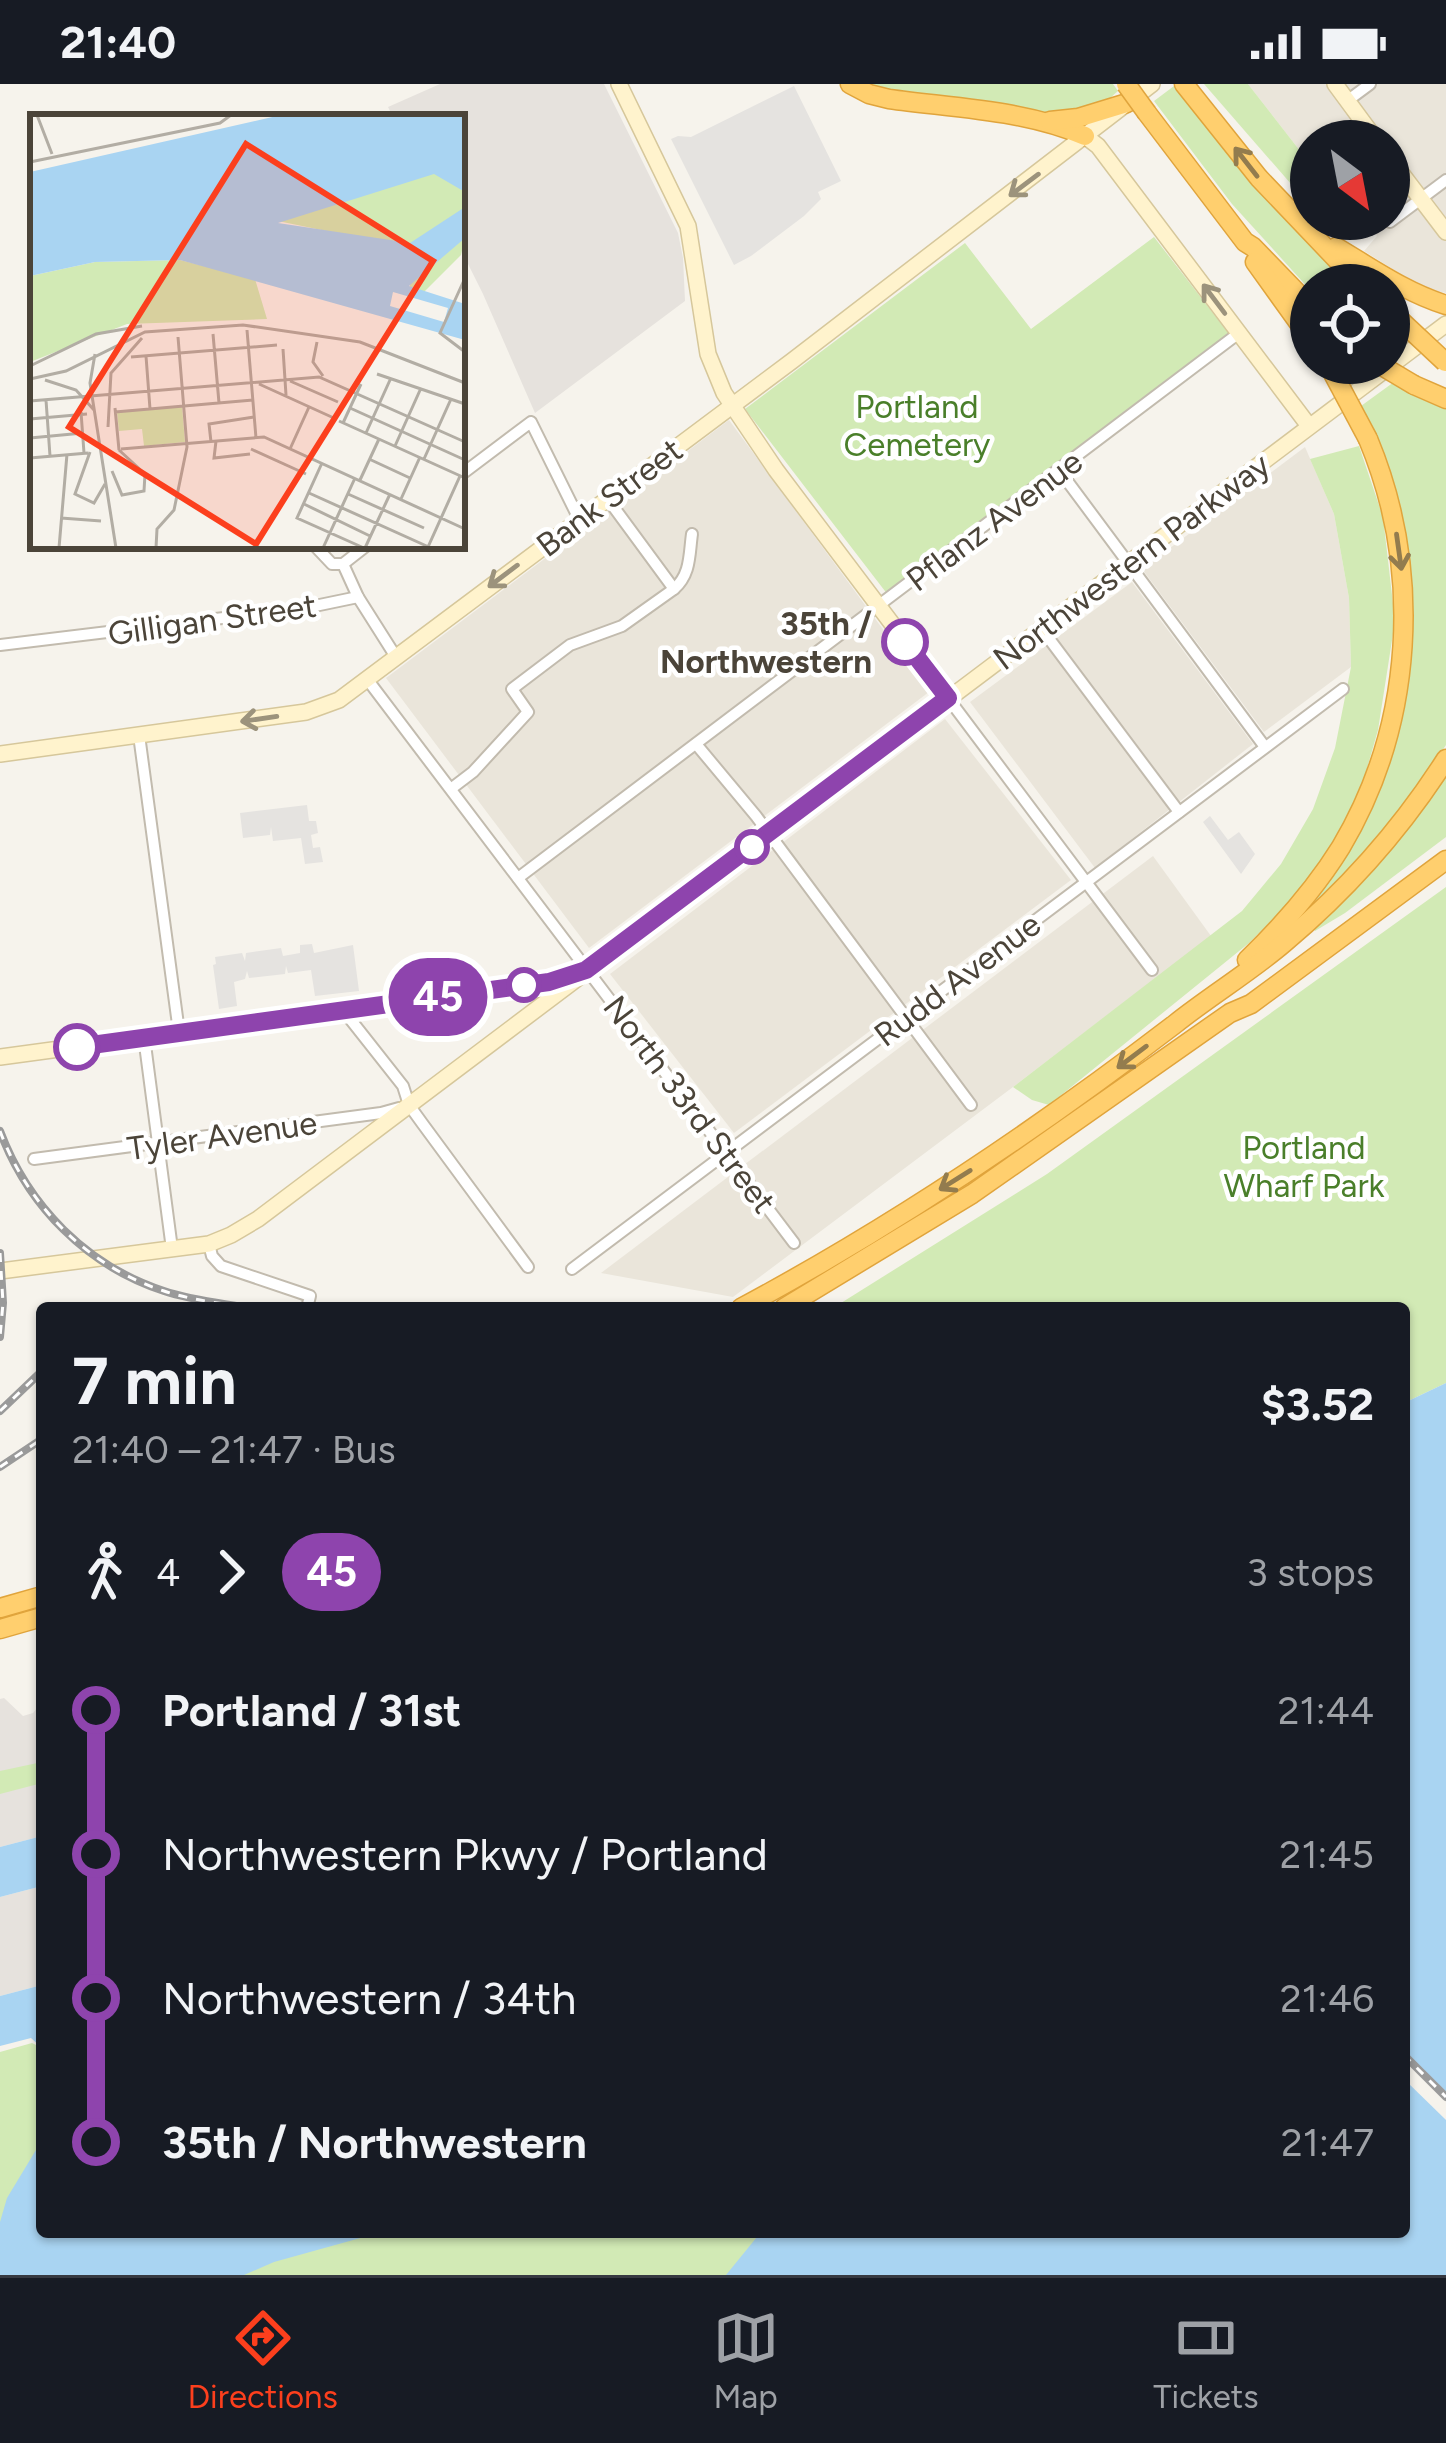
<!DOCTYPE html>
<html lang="en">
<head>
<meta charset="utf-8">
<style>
  :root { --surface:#171b24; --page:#20242c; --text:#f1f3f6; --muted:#9ea1a6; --line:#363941; --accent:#fc3f1d }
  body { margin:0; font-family:Figtree,sans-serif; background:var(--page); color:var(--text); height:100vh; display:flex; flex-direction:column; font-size:45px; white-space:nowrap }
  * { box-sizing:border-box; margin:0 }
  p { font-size:39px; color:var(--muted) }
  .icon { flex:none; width:66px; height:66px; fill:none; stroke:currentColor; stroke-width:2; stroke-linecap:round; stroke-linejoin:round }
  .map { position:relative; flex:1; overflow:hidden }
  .details { position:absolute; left:36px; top:1218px; width:1374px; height:936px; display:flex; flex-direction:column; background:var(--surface); border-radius:12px; box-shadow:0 3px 9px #0004 }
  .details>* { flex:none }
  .badge { padding:0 24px; border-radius:39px; font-size:42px; line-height:78px }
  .needle { width:78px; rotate:148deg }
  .controls { position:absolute; left:1290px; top:36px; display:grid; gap:24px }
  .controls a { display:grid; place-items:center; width:120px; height:120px; border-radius:50%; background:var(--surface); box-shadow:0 3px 9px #0004; font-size:60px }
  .map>.badge { position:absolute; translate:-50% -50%; box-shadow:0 0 0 6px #fff }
  .legs { display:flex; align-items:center; gap:18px; height:132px; padding:0 36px; font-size:39px }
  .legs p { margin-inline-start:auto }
  .summary { display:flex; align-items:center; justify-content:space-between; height:204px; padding:0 36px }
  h1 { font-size:66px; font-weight:700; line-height:90px }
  ul { padding:0 36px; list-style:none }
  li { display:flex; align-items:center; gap:42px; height:144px; font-size:45px }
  li i { display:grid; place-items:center; width:18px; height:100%; margin:0 15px; background:currentColor }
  li i::after { content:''; width:30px; height:30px; margin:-15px; border:9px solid; border-radius:50%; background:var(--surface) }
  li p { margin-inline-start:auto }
  li:first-child i { background:linear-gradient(#0000 50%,currentColor 0) }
  li:last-child i { background:linear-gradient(currentColor 50%,#0000 0) }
  .status { display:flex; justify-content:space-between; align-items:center; height:84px; padding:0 60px; background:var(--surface); direction:ltr }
  .status svg { height:33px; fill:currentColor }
  .tabs { display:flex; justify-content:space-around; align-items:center; height:168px; border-top:3px solid var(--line); background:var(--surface); font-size:33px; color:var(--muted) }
  .tabs a { display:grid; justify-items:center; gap:6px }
  .tabs .active { color:var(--accent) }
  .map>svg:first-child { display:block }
  .residential { fill:#eae5da }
  .industrial { fill:#e6e2dd }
  .green { fill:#d2eab5 }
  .parking { fill:#e5e3e0 }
  .water { fill:#a9d4f2 }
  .pier { fill:#f6f3ec }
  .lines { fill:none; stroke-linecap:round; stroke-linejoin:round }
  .street-casing { stroke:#c2bbae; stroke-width:14 }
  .secondary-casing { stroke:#d6c79b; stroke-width:18 }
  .highway-casing { stroke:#e0a43c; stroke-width:21 }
  .street { stroke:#fff; stroke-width:10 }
  .secondary { stroke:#fff3cd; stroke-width:15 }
  .highway { stroke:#ffcf6e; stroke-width:18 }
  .rail-casing { stroke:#9a9a9a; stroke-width:8 }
  .rail { stroke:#fff; stroke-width:3; stroke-dasharray:9; stroke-linecap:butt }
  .highway-bridge-casing { stroke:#e0a43c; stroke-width:21; stroke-linecap:butt }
  .highway-bridge { stroke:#ffcf6e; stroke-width:18 }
  .oneway { stroke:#937c4e }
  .oneway2 { stroke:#9c937c }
  .line-1-casing { stroke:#fff; stroke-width:27 }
  .line-1 { stroke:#8e44ad; stroke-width:18 }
  .stop-1-dot { fill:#fff; stroke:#8e44ad; stroke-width:6 }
  .labels { text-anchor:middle; stroke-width:9; stroke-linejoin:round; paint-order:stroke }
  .park-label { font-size:33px; fill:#4a7f2a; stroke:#fff }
  .street-label { font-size:33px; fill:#4b4439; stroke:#fff }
  .stop-label { font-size:33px; font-weight:bold; fill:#4b4439; stroke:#fff; text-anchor:end }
  .inset-road { fill:none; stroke:#b2ada4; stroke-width:3 }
  .view { fill:#fc3f1d; fill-opacity:0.15; stroke:#fc3f1d; stroke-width:6 }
  .inset-edge { fill:none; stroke:#4b4439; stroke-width:6 }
</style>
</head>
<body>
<div class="status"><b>21:40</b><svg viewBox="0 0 49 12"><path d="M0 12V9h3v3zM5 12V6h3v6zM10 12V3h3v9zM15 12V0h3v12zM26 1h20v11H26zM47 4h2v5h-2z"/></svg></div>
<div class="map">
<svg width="1446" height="2191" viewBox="0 0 1446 2191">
  <rect width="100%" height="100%" fill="#f6f3ec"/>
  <!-- residential -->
  <g class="residential">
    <polygon points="1248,0 1446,0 1446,209 1421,203 1364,167 1377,152 1360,135 1389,135 1389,57 1311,57 1311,81"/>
    <polygon points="729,336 929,608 589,864 386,594"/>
    <polygon points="1305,363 1334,430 1349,514 1351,583 1264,648 1142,485"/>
    <polygon points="1132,498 1253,660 1095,784 970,618"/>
    <polygon points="945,635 1071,796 734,1049 610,890"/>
    <polygon points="1153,772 1211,852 1013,1003 733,1213 601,1189"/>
  </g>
  <!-- industrial -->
  <g class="industrial">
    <polygon points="440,0 604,0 678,149 683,174 685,217 535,329 483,210 462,168 462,33 393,33 388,23"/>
    <polygon points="4,1614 23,1632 33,1629 42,1618 42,1752 0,1763 0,1615"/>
    <polygon points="42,1802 42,1901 0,1912 0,1813"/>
  </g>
  <!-- green -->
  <g class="green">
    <polygon points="865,0 1113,0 1118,7 1109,15 1061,32 899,10"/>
    <polygon points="1204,0 1248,0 1311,81 1311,123"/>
    <polygon points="1174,2 1250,95 1355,201 1311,201 1311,207 1232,120 1154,17"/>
    <polygon points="1154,153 1230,251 888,511 745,325 965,159 1031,245"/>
    <polygon points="1394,298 1446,323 1446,661 1407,718 1372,761 1295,839 1403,621 1409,585 1411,551 1361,322"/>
    <polygon points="1359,362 1383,433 1395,537 1378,646 1356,723 1311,798 1249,859 1049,1021 1032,1016 1013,1003 1242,827 1281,780 1313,725 1335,664 1351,583 1349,514 1334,430 1310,375"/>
    <polygon points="1446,689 1446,753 1345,829 1315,847 1312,843"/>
    <polygon points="1446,803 1446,1299 1404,1319 1404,1224 833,1224 1047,1090"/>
    <polygon points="42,1678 42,1699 0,1710 0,1687"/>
    <polygon points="32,1959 42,1964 42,2089 0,2183 0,1968"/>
    <polygon points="270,2148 812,2148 773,2191 209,2191"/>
  </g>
  <!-- parking -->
  <g class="parking">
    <polygon points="794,2 841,97 818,108 821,115 804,132 751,172 734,181 671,55 678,52 691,53"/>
    <polygon points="307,721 309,737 316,737 318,749 311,751 313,764 320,763 323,778 305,780 301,754 273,757 271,743 270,751 243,754 240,729"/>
    <polygon points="1210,732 1228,756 1239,748 1255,770 1241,790 1203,738"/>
    <polygon points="312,860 314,869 353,861 359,907 315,912 311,886 288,889 286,882 285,890 249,894 247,887 245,895 234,898 237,922 219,925 213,881 216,880 215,873 242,869 245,877 246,869 281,864 283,872 300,869 300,861"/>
  </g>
  <!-- water -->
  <g class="water">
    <polygon points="1446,1299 1446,2191 726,2191 761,2148 1404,2148 1404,1319"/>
    <polygon points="42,1752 42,1802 0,1813 0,1763"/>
    <polygon points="42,1901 42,1964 31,1954 0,1962 0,1912"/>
    <polygon points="42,2056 42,2148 382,2148 274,2178 244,2191 0,2191 0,2138 7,2114"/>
  </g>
  <!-- pier -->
  <polygon class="pier" points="1404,1967 1446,2008 1446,2036 1404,1995"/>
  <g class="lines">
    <!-- street casing -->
    <g class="street-casing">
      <g id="street">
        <polyline points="1347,17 1370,0"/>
        <polyline points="1390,138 1446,96"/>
        <polyline points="1059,386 1265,663"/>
        <polyline points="462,390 531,338 579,435"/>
        <polyline points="315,462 332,480 343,480"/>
        <polyline points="343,480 358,513 396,573"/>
        <polyline points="343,480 366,462"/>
        <path d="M674 505C691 490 689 471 692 450"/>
        <polyline points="1041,544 1179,728"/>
        <polyline points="0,561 305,524 358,513"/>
        <polyline points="367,595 794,1159"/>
        <polyline points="948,614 1152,886"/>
        <polyline points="139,651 179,948"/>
        <polyline points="696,660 756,732 971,1021"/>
        <polyline points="452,704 473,688 528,628 512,605 570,561 622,542 674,505 607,414"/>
        <polyline points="518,794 1239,249"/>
        <polyline points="343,926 403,1002 409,1021 422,1039 528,1183"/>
        <polyline points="144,953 172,1165"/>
        <polyline points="34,1075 381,1029 399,1024"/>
        <polyline points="209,1160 212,1172 221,1182 310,1212 307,1224"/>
        <polyline points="572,1185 1343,605"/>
      </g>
    </g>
    <!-- secondary casing -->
    <g class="secondary-casing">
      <g id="secondary">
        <polyline points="619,0 688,142 708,270 724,309 776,386 948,614"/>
        <polyline points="1335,0 1377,57"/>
        <polyline points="1085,52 1098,62 1309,342"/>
        <polyline points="1389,73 1446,148"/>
        <polyline points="0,670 306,628 339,616 792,277 1152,0"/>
        <polyline points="0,973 524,902 572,891"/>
        <polyline points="0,1187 209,1160 231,1151 258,1135 1446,240"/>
      </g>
    </g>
    <!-- highway casing -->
    <g class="highway-casing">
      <g id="highway">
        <path d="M850 0 869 10 889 15C954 24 1025 26 1085 52"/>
        <polyline points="1184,0 1259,94 1361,201"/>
        <polyline points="1147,29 1245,158 1253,163 1311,223"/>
        <polyline points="1050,37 1078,34 1127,19"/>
        <path d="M1336 163C1373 185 1405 208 1446 221"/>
        <polyline points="1255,178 1311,256"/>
        <polyline points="1414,301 1446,315"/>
        <path d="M1247 876C1282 842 1315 805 1341 763 1414 640 1423 487 1368 355"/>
        <path d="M741 1224C894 1142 1038 1045 1175 940 1210 912 1250 888 1284 859 1347 806 1402 744 1446 675"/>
        <polyline points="784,1224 972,1110 1230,929 1251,920 1446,776"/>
        <polyline points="0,1524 42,1512"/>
        <polyline points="0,1545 42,1533"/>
      </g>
    </g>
    <!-- street -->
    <use href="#street" class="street"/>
    <!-- secondary -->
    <use href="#secondary" class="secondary"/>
    <!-- highway -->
    <use href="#highway" class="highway"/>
    <!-- rail casing -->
    <g class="rail-casing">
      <g id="rail">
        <path d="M0 1047C28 1122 87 1182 164 1207 191 1216 220 1219 248 1224"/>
        <polyline points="0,1169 3,1219 0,1253"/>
        <polyline points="0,1327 42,1287"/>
        <polyline points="0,1383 42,1355"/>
        <polyline points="1404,1971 1446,2013"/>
      </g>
    </g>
    <!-- rail -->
    <use href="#rail" class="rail"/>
    <!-- highway-bridge casing -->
    <g class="highway-bridge-casing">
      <g id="highway-bridge">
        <polyline points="1126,0 1147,29"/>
        <polyline points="1399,235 1445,278"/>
        <polyline points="1377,279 1414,301"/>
        <polyline points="1328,280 1368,355"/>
      </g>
    </g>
    <!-- highway-bridge -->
    <use href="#highway-bridge" class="highway-bridge"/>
  </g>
  <!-- one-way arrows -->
  <defs><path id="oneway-shaft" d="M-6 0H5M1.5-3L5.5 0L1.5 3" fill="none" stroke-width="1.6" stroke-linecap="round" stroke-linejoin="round" transform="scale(3)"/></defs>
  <g class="oneway">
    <use href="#oneway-shaft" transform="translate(1246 78) rotate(-128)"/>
    <use href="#oneway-shaft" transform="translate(1399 468) rotate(82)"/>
    <use href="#oneway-shaft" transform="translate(1132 973) rotate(143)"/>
    <use href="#oneway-shaft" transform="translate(955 1096) rotate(148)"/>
  </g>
  <g class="oneway2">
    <use href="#oneway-shaft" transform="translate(1024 101) rotate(143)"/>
    <use href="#oneway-shaft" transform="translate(1214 215) rotate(-127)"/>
    <use href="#oneway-shaft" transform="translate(503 492) rotate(143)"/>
    <use href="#oneway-shaft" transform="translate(259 635) rotate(172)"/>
  </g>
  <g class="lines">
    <!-- line-1 casing -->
    <g class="line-1-casing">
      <polyline id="line-1" points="77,963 549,898 586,886 948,614 905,558"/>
    </g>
    <!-- line-1 -->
    <use href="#line-1" class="line-1"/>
  </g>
  <!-- markers -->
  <g class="stop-1-dot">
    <circle cx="905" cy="558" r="21"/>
    <circle cx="752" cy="763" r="15"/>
    <circle cx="524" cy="901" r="15"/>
    <circle cx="77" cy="963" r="21"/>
  </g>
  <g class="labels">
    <!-- park labels -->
    <g class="park-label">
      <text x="917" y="334">Portland<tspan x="917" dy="38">Cemetery</tspan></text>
      <text x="1304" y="1075">Portland<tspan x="1304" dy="38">Wharf Park</tspan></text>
    </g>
    <!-- street labels -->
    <g class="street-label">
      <text transform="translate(609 413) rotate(-37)" y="12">Bank Street</text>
      <text transform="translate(994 436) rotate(-37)" y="12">Pflanz Avenue</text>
      <text transform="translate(1131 477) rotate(-37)" y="12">Northwestern Parkway</text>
      <text transform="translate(212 535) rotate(-8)" y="12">Gilligan Street</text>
      <text transform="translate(957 895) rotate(-37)" y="12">Rudd Avenue</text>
      <text transform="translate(690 1020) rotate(53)" y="12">North 33rd Street</text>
      <text transform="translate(222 1051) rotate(-8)" y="12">Tyler Avenue</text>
    </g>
    <!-- stop labels -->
    <g class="stop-label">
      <text x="872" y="551">35th /<tspan x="872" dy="38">Northwestern</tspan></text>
    </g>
  </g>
  <!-- overview -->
  <g transform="translate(30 30)">
    <rect width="435" height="435" fill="#f6f3ec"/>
    <path d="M415 54 435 60V94L394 126 369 132 243 106ZM435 124 431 141 394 178 380 174V158ZM150 146 225 165 237 205 97 210 0 248V162L65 148ZM152 292 155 328 114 332 112 315 89 317 87 298Z" fill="#d2eab5"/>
    <path d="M251 1H435V78L404 60 248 109 380 129 435 93V124L379 172 435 190V226L150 146 65 148 0 162V58ZM363 178 418 194 414 208 360 192Z" fill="#a9d4f2" fill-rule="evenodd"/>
    <path class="inset-road" d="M7 1 22 40M0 48 190 9 201 1M435 164 410 219 435 238M217 216 226 324M183 220 189 289M287 228 283 248 293 262M253 235 256 281M65 240 60 269 86 434M116 242 120 295M101 243 247 231M0 252 66 220 112 212M347 260 435 290M0 265 36 257 115 218 213 211 330 228 435 269M15 266 46 276 64 296M260 267 308 288M229 270 306 305M16 286 20 342M0 287 289 263 435 328M85 294 89 336M320 294 435 346M51 298 54 339M85 298 223 286M0 305 57 300M309 307 435 364M313 309 331 270M78 313 81 259 112 224M336 319 360 266M0 324 53 319M186 327 184 344 220 340M181 328 179 310 224 303M365 332 391 274M91 335 234 323 435 415M221 335 276 360M260 335 279 293M60 338 45 380 64 389 75 370M0 344 58 339M339 345 380 364M394 345 421 285M292 349 267 404 334 434M82 357 92 381 114 377 115 360 89 336M330 366 349 325M279 379 401 434M318 380 394 414M371 385 390 343M274 390 340 422M31 404 71 407M398 433 430 362M29 434 37 340M126 434 127 415 144 396 157 333 148 223M293 434 325 364M335 434 360 380"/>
    <path class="view" d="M216 30 403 147 226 430 39 313Z"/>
    <rect width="435" height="435" class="inset-edge"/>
  </g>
</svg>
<div class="controls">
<a><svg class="needle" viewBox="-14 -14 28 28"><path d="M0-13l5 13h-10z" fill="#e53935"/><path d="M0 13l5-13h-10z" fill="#9ea1a6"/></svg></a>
<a><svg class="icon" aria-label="locate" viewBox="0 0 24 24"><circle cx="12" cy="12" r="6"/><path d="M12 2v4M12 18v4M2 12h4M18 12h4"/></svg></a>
</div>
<b class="badge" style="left:438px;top:913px;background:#8e44ad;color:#fff">45</b>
<section class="details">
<div class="summary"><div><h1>7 min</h1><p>21:40 – 21:47 · Bus</p></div><b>$3.52</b></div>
<div class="legs"><svg class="icon" aria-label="walk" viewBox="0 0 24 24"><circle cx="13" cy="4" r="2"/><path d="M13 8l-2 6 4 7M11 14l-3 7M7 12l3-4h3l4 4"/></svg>4<svg class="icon" aria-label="forward" viewBox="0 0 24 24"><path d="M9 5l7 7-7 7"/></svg><b class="badge" style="background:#8e44ad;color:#fff">45</b><p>3 stops</p></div>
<ul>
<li><i style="color:#8e44ad"></i><b>Portland / 31st</b><p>21:44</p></li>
<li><i style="color:#8e44ad"></i><span>Northwestern Pkwy / Portland</span><p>21:45</p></li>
<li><i style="color:#8e44ad"></i><span>Northwestern / 34th</span><p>21:46</p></li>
<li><i style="color:#8e44ad"></i><b>35th / Northwestern</b><p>21:47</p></li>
</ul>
</section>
</div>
<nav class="tabs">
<a class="active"><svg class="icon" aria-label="directions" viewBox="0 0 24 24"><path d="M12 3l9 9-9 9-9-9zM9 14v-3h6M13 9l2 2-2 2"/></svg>Directions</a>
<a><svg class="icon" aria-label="map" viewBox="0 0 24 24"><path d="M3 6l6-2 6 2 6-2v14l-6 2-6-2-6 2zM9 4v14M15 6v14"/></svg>Map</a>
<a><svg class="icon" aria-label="tickets" viewBox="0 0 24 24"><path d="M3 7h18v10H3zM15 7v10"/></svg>Tickets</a>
</nav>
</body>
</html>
